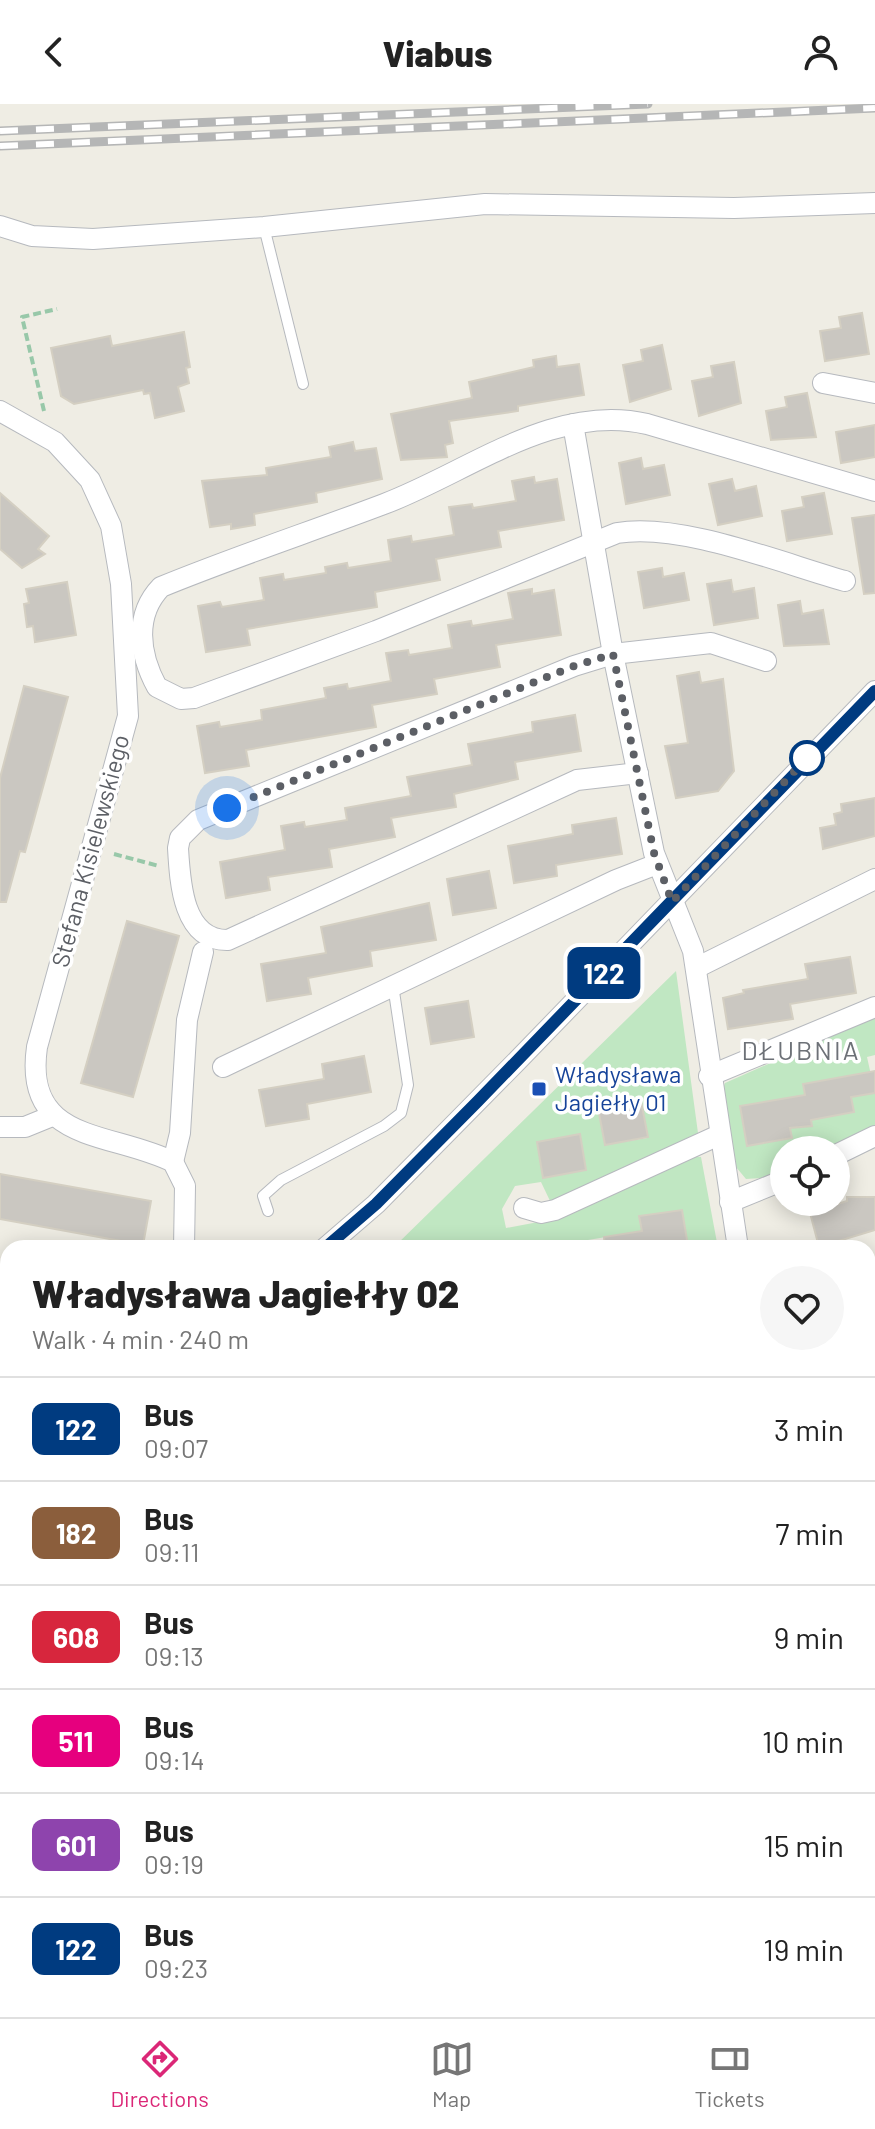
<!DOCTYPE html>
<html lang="en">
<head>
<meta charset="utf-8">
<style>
  :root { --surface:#fff; --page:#f6f6f6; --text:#222; --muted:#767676; --line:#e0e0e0; --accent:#db2777 }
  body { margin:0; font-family:Barlow,sans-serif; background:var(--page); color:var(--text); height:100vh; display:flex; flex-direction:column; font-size:30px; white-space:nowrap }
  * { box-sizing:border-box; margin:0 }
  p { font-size:26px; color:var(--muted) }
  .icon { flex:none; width:44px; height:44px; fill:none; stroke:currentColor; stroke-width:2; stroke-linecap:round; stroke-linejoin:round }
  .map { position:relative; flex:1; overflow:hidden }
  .details { position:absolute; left:0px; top:1136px; width:876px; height:778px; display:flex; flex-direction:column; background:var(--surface); border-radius:24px 24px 0 0; box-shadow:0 4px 20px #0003 }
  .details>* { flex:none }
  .badge { padding:0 16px; border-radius:12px; font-size:28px; line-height:52px }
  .fabs { position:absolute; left:770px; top:1032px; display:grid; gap:16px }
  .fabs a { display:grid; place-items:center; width:80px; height:80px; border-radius:50%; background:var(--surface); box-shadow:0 4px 20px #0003; font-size:40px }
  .you { position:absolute; width:40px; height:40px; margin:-20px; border:6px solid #fff; border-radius:50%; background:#1a73e8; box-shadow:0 0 0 12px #1a73e833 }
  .map>.badge { position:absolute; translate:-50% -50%; box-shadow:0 0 0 4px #fff }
  .round { display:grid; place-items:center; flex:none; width:84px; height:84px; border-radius:42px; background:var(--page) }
  .summary { display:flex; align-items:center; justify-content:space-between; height:136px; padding:0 32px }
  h1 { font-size:38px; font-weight:800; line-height:60px }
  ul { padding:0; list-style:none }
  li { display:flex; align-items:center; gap:24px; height:104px; padding:0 32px; border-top:2px solid var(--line) }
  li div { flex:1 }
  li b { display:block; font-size:30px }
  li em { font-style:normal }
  li .badge { min-width:88px; font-weight:700; text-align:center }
  header { display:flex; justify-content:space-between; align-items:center; height:104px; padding:0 32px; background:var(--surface); font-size:36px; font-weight:800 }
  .tab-bar { display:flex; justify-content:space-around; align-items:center; height:112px; border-top:2px solid var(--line); background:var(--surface); font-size:22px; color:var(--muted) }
  .tab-bar a { display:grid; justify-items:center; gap:4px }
  .tab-bar .selected { color:var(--accent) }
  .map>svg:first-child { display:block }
  .green { fill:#c0e7c2; fill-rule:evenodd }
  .building { fill:#cac7c1; stroke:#d4cfc2; stroke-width:2 }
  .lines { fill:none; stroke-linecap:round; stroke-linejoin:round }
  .service-casing { stroke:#b6b9be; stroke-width:12 }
  .minor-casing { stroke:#b6b9be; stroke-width:22 }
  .path { stroke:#98c8a9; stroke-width:4; stroke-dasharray:8 4; stroke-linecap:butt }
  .service { stroke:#fff; stroke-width:10 }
  .minor { stroke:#fff; stroke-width:20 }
  .rail-casing { stroke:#b5b6b6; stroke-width:9 }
  .rail { stroke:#fff; stroke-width:6; stroke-dasharray:18; stroke-linecap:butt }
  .line-casing { stroke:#fff; stroke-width:18 }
  .line { stroke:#003b80; stroke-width:12 }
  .walk { stroke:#5c5f65; stroke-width:8; stroke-dasharray:0 14.4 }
  .stop-dot { fill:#fff; stroke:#003b80; stroke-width:4 }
  .transit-dot { fill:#1a4fb4; stroke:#fff; stroke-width:3 }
  .labels { text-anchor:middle; stroke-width:7; stroke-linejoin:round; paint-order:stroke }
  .street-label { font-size:24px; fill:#5c5f65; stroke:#fff }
  .transit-label { font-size:24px; fill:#164399; stroke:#fff; text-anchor:start }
  .neighbourhood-label { font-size:26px; letter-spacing:2px; fill:#6d7177; stroke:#fff }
</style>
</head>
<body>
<header><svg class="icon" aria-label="back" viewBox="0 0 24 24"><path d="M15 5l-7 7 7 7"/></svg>Viabus<svg class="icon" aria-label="person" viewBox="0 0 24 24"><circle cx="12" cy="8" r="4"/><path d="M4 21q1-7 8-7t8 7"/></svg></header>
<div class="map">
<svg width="875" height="1913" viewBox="0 0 875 1913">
  <rect width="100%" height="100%" fill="#efede4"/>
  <!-- green -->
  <g class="green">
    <path d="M676 867 698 1029 551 1099 541 1078 515 1082 502 1105 506 1124 554 1115 691 1052 701 1053 718 1144H676L688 1142 681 1106 640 1112 644 1144H621L618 1131 576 1138 577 1144H393ZM641 997 647 1034 605 1041 598 1004ZM580 1030 586 1066 543 1073 537 1038Z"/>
    <path d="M875 913V951L867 953 875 989V1025L828 1046H784V1065L762 1074 746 1075 736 1063 723 984 725 979ZM847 972 854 1008 811 1016V1022L803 980ZM784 995 791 1034 747 1042Z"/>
    <polygon points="8,1310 8,1444 0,1442 0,1312"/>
    <polygon points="0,1469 8,1471 8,1583 0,1592"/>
    <polygon points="868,1651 875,1656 875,1913 570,1913 576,1906 868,1906"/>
  </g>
  <!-- building -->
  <g class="building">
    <polygon points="862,209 869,250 825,257 820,227 841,224 839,213"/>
    <polygon points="184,228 190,263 186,264 189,279 178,283 184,307 155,314 150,289 144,290 143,286 74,300 61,292 51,244 110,232 112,242"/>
    <polygon points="662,241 671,285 630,298 623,261 643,257 641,246"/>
    <polygon points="556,252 557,263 579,260 584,291 518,302 518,307 449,317 453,339 445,341 447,353 401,356 391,310 472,294 469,278 534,263 533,256"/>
    <polygon points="734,258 741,299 699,312 692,277 713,273 711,262"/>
    <polygon points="807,289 816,333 771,336 766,307 787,303 785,293"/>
    <polygon points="875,321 875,353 841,359 836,328"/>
    <polygon points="353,338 355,347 376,344 382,375 316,389 317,398 254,410 255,421 231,425 231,420 210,423 202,377 267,371 266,364 331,353 329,343"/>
    <polygon points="641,354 643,365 664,361 670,391 626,400 619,359"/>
    <polygon points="534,373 535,379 557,375 564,416 498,427 501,443 436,455 440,476 375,488 377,503 247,525 250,541 206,548 198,502 220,498 222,503 264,496 260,474 283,470 284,476 326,469 325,463 347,459 348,464 391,457 388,436 411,432 412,438 454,431 449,403 472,400 473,404 516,397 512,377"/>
    <polygon points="732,375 735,387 756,382 762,412 718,421 709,380"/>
    <polygon points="0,389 49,432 38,445 45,450 22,464 0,445"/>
    <polygon points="824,389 832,430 787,437 782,407 804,403 802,393"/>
    <polygon points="875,411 875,489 864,490 852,414"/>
    <polygon points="662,464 663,473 684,469 689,496 644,504 638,468"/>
    <polygon points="731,476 733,488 754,484 758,514 714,521 707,480"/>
    <polygon points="67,478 76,531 35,538 33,522 27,523 24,500 29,499 26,485"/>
    <polygon points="532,485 532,490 554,486 561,531 496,541 500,563 434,575 437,590 372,601 376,623 246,646 249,662 205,669 197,622 219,618 220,623 262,616 261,606 326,594 324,584 347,580 348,585 391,577 386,549 408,546 409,551 452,544 448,521 471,517 472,522 513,515 508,489"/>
    <polygon points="800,497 802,510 823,506 829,540 784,542 778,501"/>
    <polygon points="699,568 701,579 723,575 734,667 718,687 676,694 665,642 688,639 677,572"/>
    <polygon points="24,582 68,593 25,748 20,747 6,798 0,798 0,674"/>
    <polygon points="575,611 581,647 515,658 518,675 454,690 456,703 391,714 395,733 329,745 332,763 268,773 270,786 226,794 220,758 285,746 281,722 304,718 305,723 347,716 345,704 411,692 407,673 472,661 468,640 533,628 532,618"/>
    <polygon points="875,694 875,732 823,745 820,724 836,721 834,710 842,708 841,700"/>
    <polygon points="616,714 622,750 556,761 557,772 514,779 508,742 573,730 572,721"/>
    <polygon points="489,767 496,804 453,811 447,775"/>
    <polygon points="429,799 436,836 370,847 372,862 308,874 311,890 267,897 261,860 326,849 321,823"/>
    <polygon points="127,817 179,832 133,993 81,979"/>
    <polygon points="850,853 856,889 790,900 793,915 728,925 723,894 744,889 743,886 808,875 805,860"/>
    <polygon points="468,897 474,933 431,940 425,904"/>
    <polygon points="364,952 371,988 307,1000 309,1015 266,1022 259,986 324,975 322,960"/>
    <polygon points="875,967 875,989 851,993 854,1008 811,1016 812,1022 790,1024 792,1034 747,1042 740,1002 805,991 803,980"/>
    <polygon points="641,997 648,1033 605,1041 598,1004"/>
    <polygon points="580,1030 586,1066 543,1074 537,1038"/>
    <polygon points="0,1070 151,1097 143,1141 0,1115"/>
    <polygon points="847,1093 875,1093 875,1126 819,1143 810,1109 847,1097"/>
    <polygon points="682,1106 688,1142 605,1144 604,1133 642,1127 639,1112"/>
  </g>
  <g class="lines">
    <!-- service casing -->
    <g class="service-casing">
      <g id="service">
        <polyline points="264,123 303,280"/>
        <polyline points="268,1107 263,1092 281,1076 384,1022 401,1009 408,981 393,881"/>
      </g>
    </g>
    <!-- minor casing -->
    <g class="minor-casing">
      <g id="minor">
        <polyline points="0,122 32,132 93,135 264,123 485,100 734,104 875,99"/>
        <polyline points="823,279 875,289"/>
        <path d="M0 307 55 338 90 376 111 422 121 480 128 612 37 943C23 1040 111 1027 173 1058L185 1082 184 1144"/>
        <polyline points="573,320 613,550 654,749 693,847 738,1144"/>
        <path d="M845 477C781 459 680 418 617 429L376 527 194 594 181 595 157 583C139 550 134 511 161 483 234 453 310 428 384 400 467 369 554 298 647 320L875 387"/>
        <path d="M638 669 577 676 228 836C183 837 180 779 178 744L180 734 198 716 574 562 613 550 711 539 766 557"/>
        <polyline points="696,864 875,775"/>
        <polyline points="223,963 616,776 657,760"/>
        <polyline points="709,972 875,903"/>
        <polyline points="0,1023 25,1023 52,1012"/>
        <polyline points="836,1051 875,1032"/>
        <polyline points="173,1058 180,1029 187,916 203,848"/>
        <polyline points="730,1098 784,1076"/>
        <polyline points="524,1104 541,1109 555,1106 719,1031"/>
        <polyline points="325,1144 376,1100 518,956 875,587"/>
        <polyline points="0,1183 8,1184"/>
        <polyline points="0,1457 8,1458"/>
        <polyline points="868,1522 875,1510"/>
        <polyline points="634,1913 640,1906"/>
      </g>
    </g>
    <!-- path -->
    <g class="path">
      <polyline points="44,307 22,213 57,205"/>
      <polyline points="114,750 159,762"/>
      <polyline points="868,1697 875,1702"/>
      <polyline points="716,1913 721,1906"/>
    </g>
    <!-- service -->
    <use href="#service" class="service"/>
    <!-- minor -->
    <use href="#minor" class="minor"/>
    <!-- rail casing -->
    <g class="rail-casing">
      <g id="rail">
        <polyline points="0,27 648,0"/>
        <polyline points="0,42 875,4"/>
      </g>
    </g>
    <!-- rail -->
    <use href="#rail" class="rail"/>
  </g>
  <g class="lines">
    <!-- line casing -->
    <g class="line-casing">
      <polyline id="line" points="325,1144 376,1100 478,997 875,587"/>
    </g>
    <!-- line -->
    <use href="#line" class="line"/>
    <!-- walk -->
    <polyline class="walk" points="227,704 574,562 613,550 654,749 672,798 807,654"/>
  </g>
  <!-- markers -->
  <circle class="stop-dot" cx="807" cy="654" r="16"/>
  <rect class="transit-dot" x="531" y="977" width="16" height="16" rx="4"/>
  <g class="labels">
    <!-- street labels -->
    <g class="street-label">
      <text transform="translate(91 747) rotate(-75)" y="8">Stefana Kisielewskiego</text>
    </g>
    <!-- transit labels -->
    <g class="transit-label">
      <text x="555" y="979">Władysława<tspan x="555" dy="28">Jagiełły 01</tspan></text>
    </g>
    <!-- neighbourhood labels -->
    <g class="neighbourhood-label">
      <text x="801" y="956">DŁUBNIA</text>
    </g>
  </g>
</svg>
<div class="fabs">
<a><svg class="icon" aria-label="locate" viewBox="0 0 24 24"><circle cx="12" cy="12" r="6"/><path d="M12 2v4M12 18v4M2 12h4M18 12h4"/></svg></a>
</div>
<div class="you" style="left:227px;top:704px"></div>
<b class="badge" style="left:604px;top:869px;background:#003b80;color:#fff">122</b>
<section class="details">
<div class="summary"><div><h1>Władysława Jagiełły 02</h1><p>Walk · 4 min · 240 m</p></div><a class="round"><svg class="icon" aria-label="heart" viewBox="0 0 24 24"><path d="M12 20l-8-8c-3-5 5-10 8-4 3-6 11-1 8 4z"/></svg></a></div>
<ul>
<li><span class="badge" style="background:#003b80;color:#fff">122</span><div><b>Bus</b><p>09:07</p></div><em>3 min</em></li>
<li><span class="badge" style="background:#8b5e3c;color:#fff">182</span><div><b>Bus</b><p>09:11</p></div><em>7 min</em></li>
<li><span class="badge" style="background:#d7263d;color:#fff">608</span><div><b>Bus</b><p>09:13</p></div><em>9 min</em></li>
<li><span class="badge" style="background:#e6007e;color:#fff">511</span><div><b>Bus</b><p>09:14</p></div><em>10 min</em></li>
<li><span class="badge" style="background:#8e44ad;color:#fff">601</span><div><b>Bus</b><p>09:19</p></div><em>15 min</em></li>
<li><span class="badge" style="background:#003b80;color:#fff">122</span><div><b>Bus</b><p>09:23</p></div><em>19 min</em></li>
</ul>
</section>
</div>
<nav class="tab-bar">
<a class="selected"><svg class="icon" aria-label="directions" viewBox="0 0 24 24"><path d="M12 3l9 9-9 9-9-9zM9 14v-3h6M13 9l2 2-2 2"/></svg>Directions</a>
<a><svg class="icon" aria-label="map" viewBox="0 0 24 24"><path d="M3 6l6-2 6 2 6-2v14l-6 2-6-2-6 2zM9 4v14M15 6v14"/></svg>Map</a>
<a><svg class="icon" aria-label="tickets" viewBox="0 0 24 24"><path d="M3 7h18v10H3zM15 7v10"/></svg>Tickets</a>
</nav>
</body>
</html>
